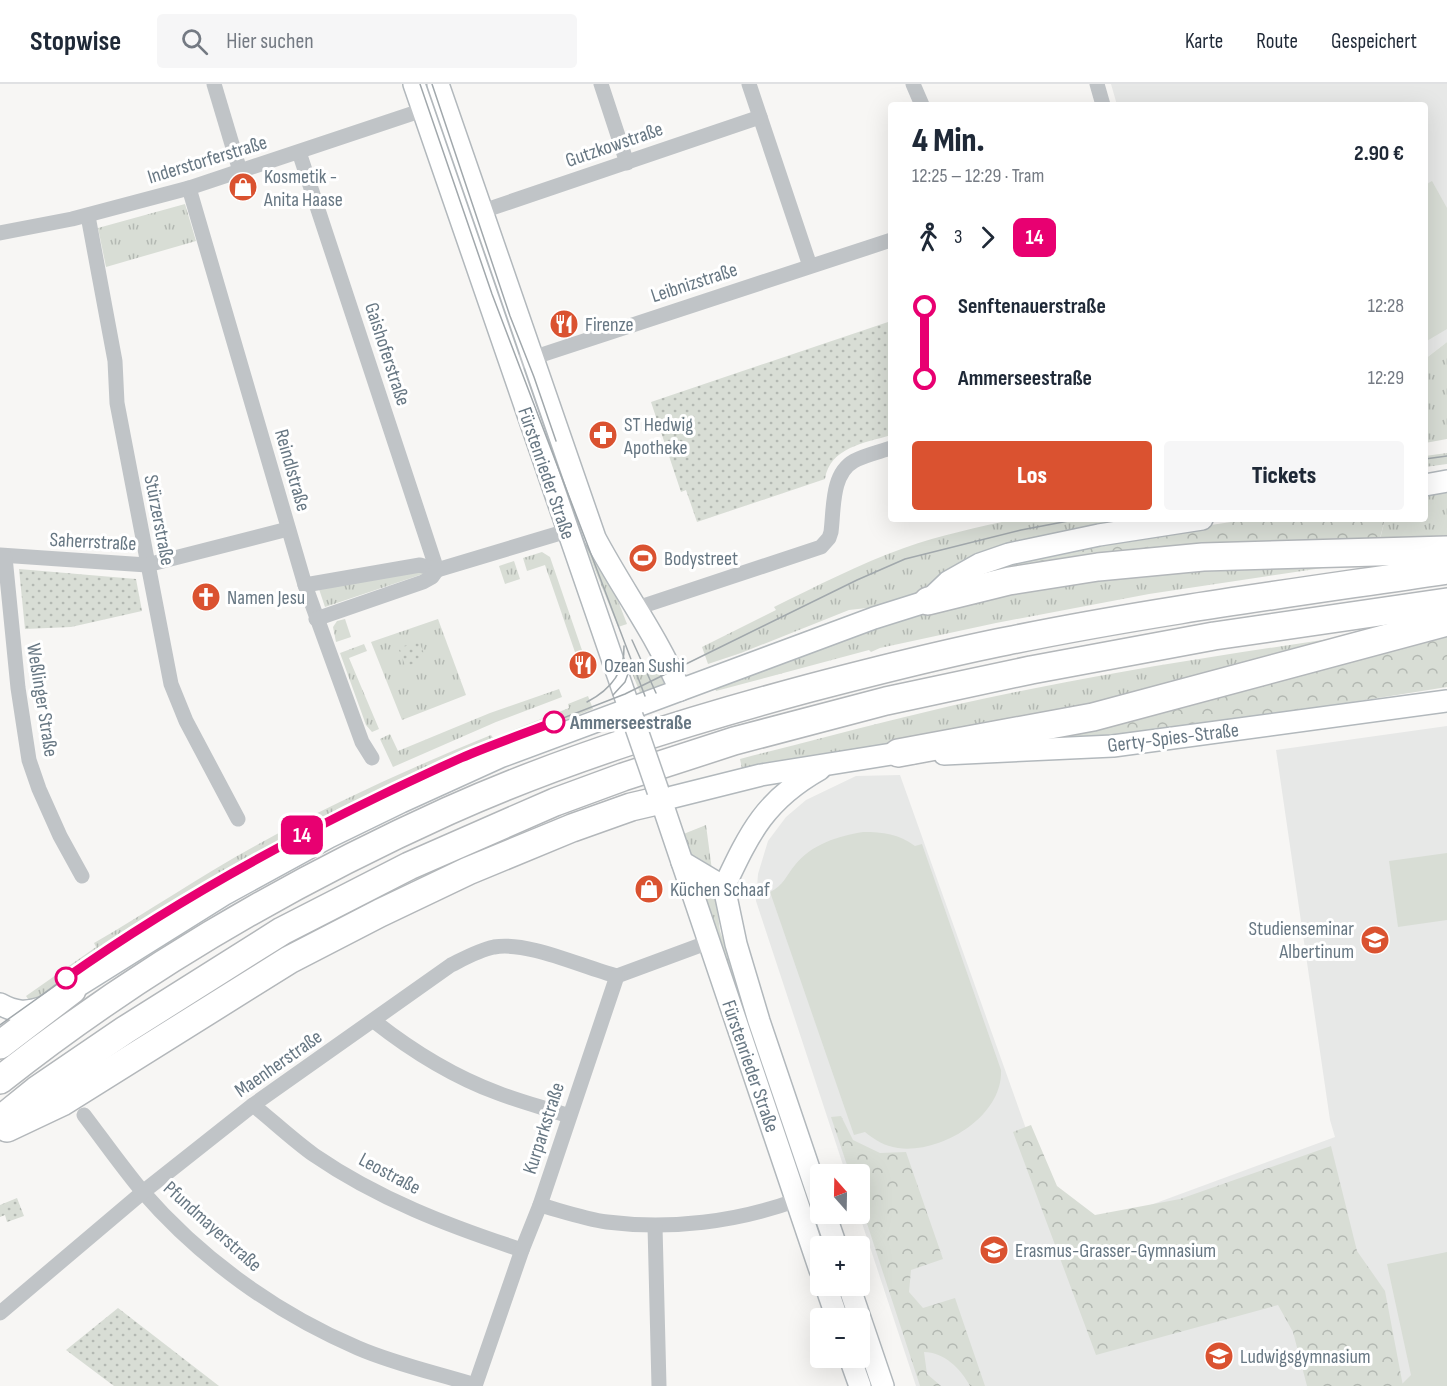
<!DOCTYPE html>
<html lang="de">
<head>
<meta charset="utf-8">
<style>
  :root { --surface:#fff; --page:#f6f6f7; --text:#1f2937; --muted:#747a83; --line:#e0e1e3; --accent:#da5230 }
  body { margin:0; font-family:"Sofia Sans Condensed",sans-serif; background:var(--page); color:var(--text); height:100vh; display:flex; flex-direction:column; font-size:22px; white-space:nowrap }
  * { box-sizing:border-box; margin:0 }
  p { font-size:20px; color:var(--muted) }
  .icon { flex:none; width:33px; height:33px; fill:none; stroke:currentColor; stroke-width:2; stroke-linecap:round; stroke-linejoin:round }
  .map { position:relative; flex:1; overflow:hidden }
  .side { position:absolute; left:888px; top:18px; width:540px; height:420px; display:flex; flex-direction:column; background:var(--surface); border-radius:6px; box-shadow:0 6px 24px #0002 }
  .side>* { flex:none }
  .badge { padding:0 12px; border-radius:9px; font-size:21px; line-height:39px }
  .needle { width:39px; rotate:340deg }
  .fabs { position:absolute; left:810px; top:1080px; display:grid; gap:12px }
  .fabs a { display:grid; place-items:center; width:60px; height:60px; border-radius:6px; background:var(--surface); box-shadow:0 6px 24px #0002; font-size:30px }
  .map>.badge { position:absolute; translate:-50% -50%; box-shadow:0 0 0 3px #fff }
  .legs { display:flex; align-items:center; gap:9px; height:66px; padding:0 24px; font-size:20px }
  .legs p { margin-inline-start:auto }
  .summary { display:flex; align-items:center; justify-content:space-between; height:102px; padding:0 24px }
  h1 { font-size:33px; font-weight:800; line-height:45px }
  .primary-button { display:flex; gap:12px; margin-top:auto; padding:12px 24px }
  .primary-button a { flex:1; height:69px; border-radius:6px; background:var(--accent); color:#fff; font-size:24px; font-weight:800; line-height:69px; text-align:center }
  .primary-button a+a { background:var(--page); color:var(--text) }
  ul { padding:0 24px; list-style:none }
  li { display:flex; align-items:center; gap:21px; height:72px; font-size:22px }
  li i { display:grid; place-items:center; width:9px; height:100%; margin:0 8px; background:currentColor }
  li i::after { content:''; width:15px; height:15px; margin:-8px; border:4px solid; border-radius:50%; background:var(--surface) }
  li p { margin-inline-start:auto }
  li:first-child i { background:linear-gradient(#0000 50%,currentColor 0) }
  li:last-child i { background:linear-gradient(currentColor 50%,#0000 0) }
  header { display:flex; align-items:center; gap:36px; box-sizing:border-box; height:84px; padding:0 30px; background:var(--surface); border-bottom:2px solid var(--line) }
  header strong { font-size:28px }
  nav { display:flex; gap:33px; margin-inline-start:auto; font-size:21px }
  .search { width:420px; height:54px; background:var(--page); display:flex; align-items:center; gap:15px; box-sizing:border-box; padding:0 21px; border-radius:6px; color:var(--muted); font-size:22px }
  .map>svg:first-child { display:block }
  .built { fill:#e7e8e7 }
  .grass { fill:url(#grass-tufts) }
  .forest { fill:url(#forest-crowns) }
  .park { fill:url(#park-dots) }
  .garden { fill:#d8ddd5 }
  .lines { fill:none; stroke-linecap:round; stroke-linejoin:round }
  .secondary-casing { stroke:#b2b8bc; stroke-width:24 }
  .highway-casing { stroke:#b3b7ba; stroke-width:30 }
  .street { stroke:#c0c4c7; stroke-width:15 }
  .secondary { stroke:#fff; stroke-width:21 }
  .highway { stroke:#fff; stroke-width:27 }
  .tram { stroke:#a1a8ac; stroke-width:1.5 }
  .secondary-bridge-casing { stroke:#b2b8bc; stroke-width:24; stroke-linecap:butt }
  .secondary-bridge { stroke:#fff; stroke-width:21 }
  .line-1-casing { stroke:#fff; stroke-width:14 }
  .line-1 { stroke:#e80071; stroke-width:9 }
  .stop-1-dot { fill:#fff; stroke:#e80071; stroke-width:3 }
  .labels { text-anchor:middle; stroke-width:6; stroke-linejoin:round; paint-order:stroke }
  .street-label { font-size:20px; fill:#677783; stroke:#fff }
  .poi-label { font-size:20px; fill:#677783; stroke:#fff; text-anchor:start }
  .stop-label { font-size:20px; font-weight:bold; fill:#677783; stroke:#fff; text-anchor:start }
</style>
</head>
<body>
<header>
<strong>Stopwise</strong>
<div class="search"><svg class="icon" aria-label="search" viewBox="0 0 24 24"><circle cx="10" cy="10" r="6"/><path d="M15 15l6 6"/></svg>Hier suchen</div>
<nav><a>Karte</a><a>Route</a><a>Gespeichert</a></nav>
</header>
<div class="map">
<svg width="1447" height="1302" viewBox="0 0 1447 1302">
  <defs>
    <pattern id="grass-tufts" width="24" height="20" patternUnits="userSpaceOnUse" patternTransform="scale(1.5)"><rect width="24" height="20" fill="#d8ddd5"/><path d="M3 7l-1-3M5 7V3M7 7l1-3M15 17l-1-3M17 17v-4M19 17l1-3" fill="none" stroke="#b3b8b2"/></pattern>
    <pattern id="forest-crowns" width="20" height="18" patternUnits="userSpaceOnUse" patternTransform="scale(1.5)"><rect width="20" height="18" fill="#d8ddd5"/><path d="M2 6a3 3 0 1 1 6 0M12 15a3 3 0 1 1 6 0" fill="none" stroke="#b3b8b2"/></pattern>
    <pattern id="park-dots" width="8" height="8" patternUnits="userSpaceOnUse" patternTransform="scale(1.5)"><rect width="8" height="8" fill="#d8ddd5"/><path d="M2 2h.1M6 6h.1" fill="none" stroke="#b3b8b2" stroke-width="1.8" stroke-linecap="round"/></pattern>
  </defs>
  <rect width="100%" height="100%" fill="#f7f6f4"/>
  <!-- built -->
  <g class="built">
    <polygon points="1111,0 1447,0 1447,258 1425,275 1425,21 1117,21"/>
    <polygon points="1447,642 1447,1302 916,1302 859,1130 860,1090 846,1090 756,817 758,790 768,757 786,733 806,716 856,692 900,691 1046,1101 1099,1140 1335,1053 1330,1036 1276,666"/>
  </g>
  <!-- grass -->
  <g class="grass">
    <polygon points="185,120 196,157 106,183 98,144"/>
    <polygon points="1447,258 1447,355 1425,359 1425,275"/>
    <polygon points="1447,369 1447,380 1425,383 1425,372"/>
    <polygon points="1447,403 1447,456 1379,459 1385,435 1425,435 1425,406"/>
    <polygon points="575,406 627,540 618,543 564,409"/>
    <path d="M1016 435H1148L964 477 912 512 876 523 849 526 741 569 708 580 702 563 776 526 774 523C817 502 859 480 904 464 941 451 978 443 1016 435Z"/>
    <polygon points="542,468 550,473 584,572 577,574 545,481 527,487 523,474"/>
    <polygon points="514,477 520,495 505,500 499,482"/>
    <polygon points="1329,483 1149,510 996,539 880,564 871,568 869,566 716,607 714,601 897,533 1107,489"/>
    <polygon points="423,486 423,490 325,523 319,505"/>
    <polygon points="345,535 351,553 336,558 333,543 337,537"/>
    <polygon points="438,535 466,611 402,636 371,558"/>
    <path d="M1368 549 1007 642 811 672 742 685 740 675C838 650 936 623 1036 604 1146 582 1257 566 1368 549Z"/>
    <polygon points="364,560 367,567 349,574 379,645 372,648 366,641 340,569"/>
    <polygon points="657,576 666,600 641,611 632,589"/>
    <polygon points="559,605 562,613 496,638 393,683 380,655 390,650 398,667 490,629"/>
    <path d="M588 612 593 625 514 656V659L33 922 26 912 96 863 94 859C148 828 200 792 255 762 331 720 410 684 491 651L493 654 569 624 568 620Z"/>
    <polygon points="706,741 720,847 739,901 733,903 681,751"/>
  </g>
  <!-- forest -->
  <g class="forest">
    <polygon points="1251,435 1385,435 1380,454 1175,464 963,498 979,488 1097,458"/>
    <polygon points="1447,552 1447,603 1165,648 1017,658 1160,630"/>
    <path d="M841 1032 853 1056 880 1069 906 1068 943 1175 911 1186 909 1208 923 1224 955 1214 985 1302H970C961 1285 944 1268 924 1268L927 1290 941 1302H920L860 1118V1090H850L831 1033Z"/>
    <polygon points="1031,1041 1057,1102 1095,1131 1180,1115 1331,1062 1357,1167 1385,1207 1403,1302 1307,1302 1293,1248 1278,1221 1096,1271 1013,1048"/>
  </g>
  <!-- park -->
  <g class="park">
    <path d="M891 237V351C865 359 830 363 825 395L697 438 686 406 681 408 651 318Z"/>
    <polygon points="19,485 136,495 142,527 71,543 25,545"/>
    <polygon points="419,557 426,575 408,582 405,581 399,566 401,563"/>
    <polygon points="17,1114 24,1132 7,1138 5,1131 0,1133 0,1121"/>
    <polygon points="118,1224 219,1302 114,1302 66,1266"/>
  </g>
  <!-- garden -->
  <g class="garden">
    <polygon points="1432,97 1447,124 1447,245 1425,258 1425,101"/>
    <path d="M863 748C883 748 899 750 915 762L922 760 1001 986C1003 1033 940 1070 898 1064 884 1062 875 1056 865 1048L854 1051 770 808C783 802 786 792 795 781 812 760 838 752 863 748Z"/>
    <polygon points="1447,769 1447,836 1398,843 1389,777"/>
    <polygon points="1447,1168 1447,1302 1400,1302 1411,1291 1387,1180"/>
  </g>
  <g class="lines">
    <!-- secondary casing -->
    <g class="secondary-casing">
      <g id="secondary">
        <polyline points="414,0 632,632"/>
        <path d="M438 0 595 454C622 505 657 552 680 606"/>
        <polyline points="1425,401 1447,397"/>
        <polyline points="944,670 1113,662 1447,617"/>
        <polyline points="658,707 820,1186"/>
        <polyline points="661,716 761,691 898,669 913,669"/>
        <polyline points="682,778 724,803 736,860 759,937 820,1117"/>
        <path d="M724 803C750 748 765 716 820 685"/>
        <path d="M0 920C16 929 27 929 44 923L223 811 329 753 401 718 500 673 874 534 928 517 948 498 980 480 1009 470 1099 451 1202 435"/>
        <polyline points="825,1130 836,1162"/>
        <polyline points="826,1202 837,1234"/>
        <polyline points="849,1202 883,1302"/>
        <polyline points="850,1274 860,1302"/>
      </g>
    </g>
    <!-- highway casing -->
    <g class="highway-casing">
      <g id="highway">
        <polyline points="928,517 1009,497 1098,483 1203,473 1447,466"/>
        <polyline points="898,669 1093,633 1447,538"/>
        <polyline points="0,961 72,906"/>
        <path d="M0 996C135 889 291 798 448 727 564 675 687 637 810 604 875 587 941 570 1007 557 1153 527 1300 508 1447 486"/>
        <polyline points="0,1036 37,1006 125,946 282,847 409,782 555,718 623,693 734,657 886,617 1031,586 1214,552 1447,518"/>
        <polyline points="7,1044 62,1018 289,876 380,829 468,787 572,744 631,723 661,716"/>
      </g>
    </g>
    <!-- street -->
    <g class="street">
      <polyline points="214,0 240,87"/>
      <polyline points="601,0 627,79"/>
      <polyline points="749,0 810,182"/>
      <polyline points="913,0 922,21"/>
      <polyline points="1097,0 1103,21"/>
      <polyline points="299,68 437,486"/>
      <polyline points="189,104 305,501 362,658 372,674"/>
      <polyline points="483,127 760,33"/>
      <polyline points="88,132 115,277 117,319 171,600 186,637 238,735"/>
      <polyline points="0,149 72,135 189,104 423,26"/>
      <polyline points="523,277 891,156"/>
      <polyline points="0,471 147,481 288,445"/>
      <polyline points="5,473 18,604 29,676 39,705 60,752 82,792"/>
      <polyline points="305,501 420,481 437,486 567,447"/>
      <path d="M637 524 821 463 829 454 831 448C834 425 831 390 854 377 865 371 879 368 891 364"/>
      <polyline points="316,535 423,498 432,493 437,486"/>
      <polyline points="617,892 709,858"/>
      <path d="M374 937C412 967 452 992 498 1009 521 1018 545 1024 569 1032"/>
      <path d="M253 1021C273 1037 293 1056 314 1071 378 1115 449 1142 522 1166"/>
      <path d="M84 1031C103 1056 122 1083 142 1107 201 1175 276 1229 358 1264 395 1280 436 1289 475 1301"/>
      <path d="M540 1121C562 1127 585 1135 607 1138 670 1146 737 1138 797 1116"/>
      <polyline points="655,1142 659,1302"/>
      <path d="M0 1229 143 1108 253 1021 451 881C465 874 479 866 494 863 528 857 582 883 617 892"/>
      <polyline points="475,1302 522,1166 540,1121 617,892"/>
    </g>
    <!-- secondary -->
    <use href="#secondary" class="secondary"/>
    <!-- highway -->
    <use href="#highway" class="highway"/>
    <!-- tram -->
    <g class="tram">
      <polyline points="420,0 492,210 645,612"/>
      <polyline points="432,0 510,232 534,293 556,357"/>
      <polyline points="1425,375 1447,372"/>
      <polyline points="632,556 656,609"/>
      <polyline points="613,611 625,598 633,576"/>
      <path d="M587 618C610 606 625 589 624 562"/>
      <polyline points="0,941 101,869 226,792 370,716 463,673 625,610 857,496 905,475 1021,446 1079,435"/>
    </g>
    <!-- secondary-bridge casing -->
    <g class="secondary-bridge-casing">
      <polyline id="secondary-bridge" points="632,632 658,707"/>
    </g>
    <!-- secondary-bridge -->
    <use href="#secondary-bridge" class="secondary-bridge"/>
  </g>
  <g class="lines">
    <!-- line-1 casing -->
    <g class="line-1-casing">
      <path id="line-1" d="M66 894C189 807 323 736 461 674 491 661 523 650 554 638"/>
    </g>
    <!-- line-1 -->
    <use href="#line-1" class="line-1"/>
  </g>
  <!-- icons -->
  <defs>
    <g id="shop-disc" transform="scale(1.5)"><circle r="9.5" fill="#da5230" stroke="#fff"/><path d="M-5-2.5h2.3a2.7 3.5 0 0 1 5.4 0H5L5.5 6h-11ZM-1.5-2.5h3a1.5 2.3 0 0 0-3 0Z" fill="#fff"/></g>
    <g id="restaurant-disc" transform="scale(1.5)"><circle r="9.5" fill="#da5230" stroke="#fff"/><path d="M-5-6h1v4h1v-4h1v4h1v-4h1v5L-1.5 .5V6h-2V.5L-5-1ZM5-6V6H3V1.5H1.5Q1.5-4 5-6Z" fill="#fff"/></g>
    <g id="pharmacy-disc" transform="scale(1.5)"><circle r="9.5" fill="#da5230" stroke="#fff"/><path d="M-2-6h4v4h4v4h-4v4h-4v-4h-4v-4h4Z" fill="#fff"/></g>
    <g id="stadium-disc" transform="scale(1.5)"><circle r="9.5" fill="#da5230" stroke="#fff"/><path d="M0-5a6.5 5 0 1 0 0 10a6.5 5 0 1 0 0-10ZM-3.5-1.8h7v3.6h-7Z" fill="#fff"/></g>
    <g id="church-disc" transform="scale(1.5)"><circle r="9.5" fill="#da5230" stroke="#fff"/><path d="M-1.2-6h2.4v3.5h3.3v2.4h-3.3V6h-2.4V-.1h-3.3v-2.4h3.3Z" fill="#fff"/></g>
    <g id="school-disc" transform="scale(1.5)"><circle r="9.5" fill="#da5230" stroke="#fff"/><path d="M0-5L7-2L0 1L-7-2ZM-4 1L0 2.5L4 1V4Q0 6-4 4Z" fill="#fff"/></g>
  </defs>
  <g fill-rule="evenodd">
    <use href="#shop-disc" x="243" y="103"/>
    <use href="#restaurant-disc" x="564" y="240"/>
    <use href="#pharmacy-disc" x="603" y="351"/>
    <use href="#stadium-disc" x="643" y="474"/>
    <use href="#church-disc" x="206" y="513"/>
    <use href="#restaurant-disc" x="583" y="581"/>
    <use href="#shop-disc" x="649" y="805"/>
    <use href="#school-disc" x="1375" y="856"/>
    <use href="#school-disc" x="994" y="1166"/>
    <use href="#school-disc" x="1219" y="1272"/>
  </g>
  <!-- markers -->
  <g class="stop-1-dot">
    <circle cx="554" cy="638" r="10"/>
    <circle cx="66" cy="894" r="10"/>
  </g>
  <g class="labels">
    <!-- street labels -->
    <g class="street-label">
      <text transform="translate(614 60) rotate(-19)" y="7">Gutzkowstraße</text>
      <text transform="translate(207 75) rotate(-17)" y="7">Inderstorferstraße</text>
      <text transform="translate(694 198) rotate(-18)" y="7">Leibnizstraße</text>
      <text transform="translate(388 270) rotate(72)" y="7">Gaishoferstraße</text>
      <text transform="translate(293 386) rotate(74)" y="7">Reindlstraße</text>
      <text transform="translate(547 389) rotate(71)" y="7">Fürstenrieder Straße</text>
      <text transform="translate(160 436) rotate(79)" y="7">Stürzerstraße</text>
      <text transform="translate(93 457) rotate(3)" y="7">Saherrstraße</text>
      <text transform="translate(43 616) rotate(81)" y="7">Weßlinger Straße</text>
      <text transform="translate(1173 653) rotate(-7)" y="7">Gerty-Spies-Straße</text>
      <text transform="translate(278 979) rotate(-35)" y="7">Maenherstraße</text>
      <text transform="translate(751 982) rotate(71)" y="7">Fürstenrieder Straße</text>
      <text transform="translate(543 1044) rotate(-72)" y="7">Kurparkstraße</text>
      <text transform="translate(390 1089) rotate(28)" y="7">Leostraße</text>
      <text transform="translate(213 1142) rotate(42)" y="7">Pfundmayerstraße</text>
    </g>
    <!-- poi labels -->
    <g class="poi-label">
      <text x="264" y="99">Kosmetik -<tspan x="264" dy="23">Anita Haase</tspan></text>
      <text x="585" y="247">Firenze</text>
      <text x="624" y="347">ST Hedwig<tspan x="624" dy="23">Apotheke</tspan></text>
      <text x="664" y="481">Bodystreet</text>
      <text x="227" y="520">Namen Jesu</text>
      <text x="604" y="588">Ozean Sushi</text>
      <text x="670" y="812">Küchen Schaaf</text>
      <text x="1354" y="851" text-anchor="end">Studienseminar<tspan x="1354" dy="23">Albertinum</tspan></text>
      <text x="1015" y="1173">Erasmus-Grasser-Gymnasium</text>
      <text x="1240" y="1279">Ludwigsgymnasium</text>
    </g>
    <!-- stop labels -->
    <g class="stop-label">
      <text x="570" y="645">Ammerseestraße</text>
    </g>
  </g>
</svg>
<div class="fabs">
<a><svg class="needle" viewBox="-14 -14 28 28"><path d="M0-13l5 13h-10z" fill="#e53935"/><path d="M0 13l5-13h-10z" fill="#747a83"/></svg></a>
<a>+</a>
<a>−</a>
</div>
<b class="badge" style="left:302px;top:751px;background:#e80071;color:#fff">14</b>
<section class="side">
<div class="summary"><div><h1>4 Min.</h1><p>12:25 – 12:29 · Tram</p></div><b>2.90 €</b></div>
<div class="legs"><svg class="icon" aria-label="walk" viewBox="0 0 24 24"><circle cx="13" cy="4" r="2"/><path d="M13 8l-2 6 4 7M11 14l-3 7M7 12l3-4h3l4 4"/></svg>3<svg class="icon" aria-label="forward" viewBox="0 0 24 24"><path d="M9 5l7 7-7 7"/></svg><b class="badge" style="background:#e80071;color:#fff">14</b></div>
<ul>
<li><i style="color:#e80071"></i><b>Senftenauerstraße</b><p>12:28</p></li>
<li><i style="color:#e80071"></i><b>Ammerseestraße</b><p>12:29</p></li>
</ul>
<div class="primary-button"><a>Los</a><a>Tickets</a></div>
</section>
</div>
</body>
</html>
